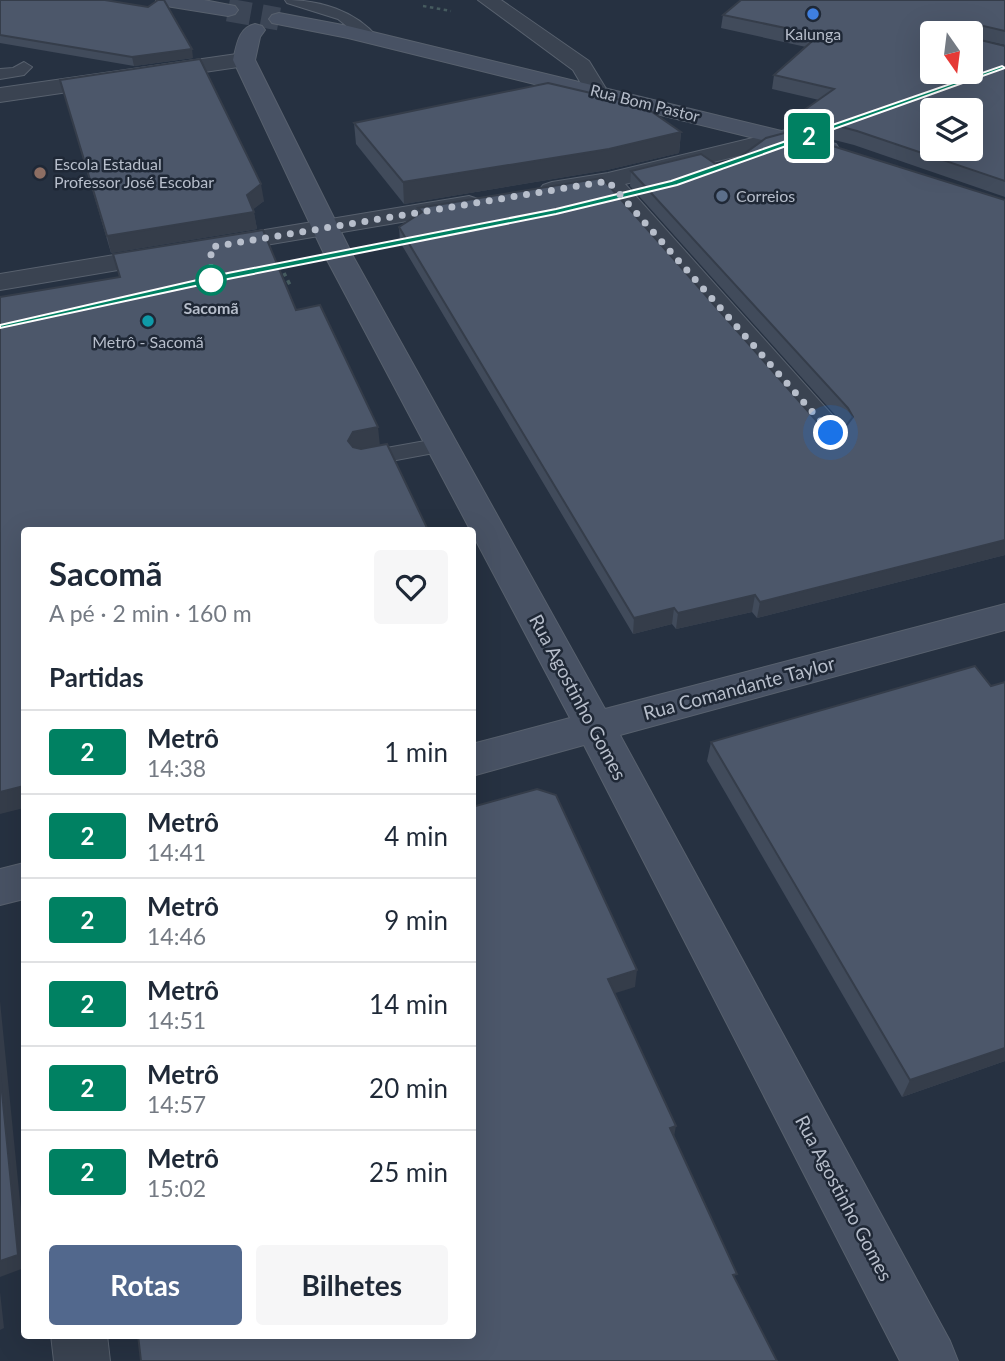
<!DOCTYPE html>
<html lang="pt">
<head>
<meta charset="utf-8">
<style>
  :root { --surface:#fff; --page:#f6f6f7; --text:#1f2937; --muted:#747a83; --line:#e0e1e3; --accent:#52688d }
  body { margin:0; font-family:Lato,sans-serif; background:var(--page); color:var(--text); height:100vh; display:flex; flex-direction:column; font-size:26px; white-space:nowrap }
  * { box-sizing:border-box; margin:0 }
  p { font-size:23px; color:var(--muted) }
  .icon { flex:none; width:38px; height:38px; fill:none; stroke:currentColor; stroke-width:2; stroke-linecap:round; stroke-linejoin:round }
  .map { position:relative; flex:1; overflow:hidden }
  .panel { position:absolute; left:21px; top:527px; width:455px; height:812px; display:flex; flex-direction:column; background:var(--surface); border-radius:7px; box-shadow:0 7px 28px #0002 }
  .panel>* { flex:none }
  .badge { padding:0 14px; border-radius:5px; font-size:24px; line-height:46px }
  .needle { width:46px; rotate:166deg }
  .fabs { position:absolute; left:920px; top:21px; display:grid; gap:14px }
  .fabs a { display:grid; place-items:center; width:63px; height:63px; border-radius:7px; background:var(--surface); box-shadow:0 7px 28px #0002; font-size:35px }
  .you { position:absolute; width:35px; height:35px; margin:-18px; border:5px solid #fff; border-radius:50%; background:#1a73e8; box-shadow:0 0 0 10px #1a73e833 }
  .map>.badge { position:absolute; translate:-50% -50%; box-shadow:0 0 0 4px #fff }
  h2 { padding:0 28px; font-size:26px; line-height:63px }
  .round { display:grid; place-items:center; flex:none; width:74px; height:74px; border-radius:7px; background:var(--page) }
  .head { display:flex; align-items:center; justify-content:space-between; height:119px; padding:0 28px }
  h1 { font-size:33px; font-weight:700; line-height:52px }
  .button { display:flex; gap:14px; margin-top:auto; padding:14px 28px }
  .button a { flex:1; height:80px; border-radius:7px; background:var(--accent); color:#fff; font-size:28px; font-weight:700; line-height:80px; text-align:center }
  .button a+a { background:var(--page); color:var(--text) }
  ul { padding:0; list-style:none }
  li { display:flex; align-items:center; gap:21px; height:84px; padding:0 28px; border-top:2px solid var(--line) }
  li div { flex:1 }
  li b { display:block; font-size:26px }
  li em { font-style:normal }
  li .badge { min-width:77px; font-weight:700; text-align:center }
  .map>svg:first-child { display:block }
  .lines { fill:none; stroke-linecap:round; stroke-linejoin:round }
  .secondary-tunnel { stroke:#3c4656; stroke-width:23; stroke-dasharray:23 11; stroke-linecap:butt }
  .lane-casing { stroke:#58616e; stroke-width:2 }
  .street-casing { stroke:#58616e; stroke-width:2 }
  .secondary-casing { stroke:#58616e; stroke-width:2 }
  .path-far1 { stroke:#465b5f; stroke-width:2.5; stroke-dasharray:3.5 3.5; stroke-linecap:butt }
  .path { stroke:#465b5f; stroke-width:3.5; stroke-dasharray:4.5 4.5; stroke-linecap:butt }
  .lane { fill:#3a4351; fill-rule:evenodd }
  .street { fill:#3a4351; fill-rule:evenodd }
  .secondary { fill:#485264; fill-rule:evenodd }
  .wall { fill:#414b5b }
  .shaded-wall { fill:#353d4a }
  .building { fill:#4c576a; stroke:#353d4a; stroke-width:2; fill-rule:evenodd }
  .line { fill:#008162; stroke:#fff; stroke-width:2 }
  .walk { stroke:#b7becb; stroke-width:7; stroke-dasharray:0 12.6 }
  .shop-dot { fill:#3f7fe0; stroke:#1f2836; stroke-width:2.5 }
  .education-dot { fill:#8d6e63; stroke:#1f2836; stroke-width:2.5 }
  .service-dot { fill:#5c6f8a; stroke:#1f2836; stroke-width:2.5 }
  .stop-dot { fill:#fff; stroke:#008162; stroke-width:3.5 }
  .culture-dot { fill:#0f9aa8; stroke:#1f2836; stroke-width:2.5 }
  .labels { text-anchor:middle; stroke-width:5; stroke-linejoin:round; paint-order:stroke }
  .far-poi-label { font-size:16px; fill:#b7becb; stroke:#1f2836 }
  .far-street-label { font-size:16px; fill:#b7becb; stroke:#1f2836 }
  .far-stop-label { font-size:16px; font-weight:bold; fill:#b7becb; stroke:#1f2836 }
  .street-label { font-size:19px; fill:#b7becb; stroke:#1f2836 }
</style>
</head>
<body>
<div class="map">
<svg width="1005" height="1361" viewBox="0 0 1005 1361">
  <rect width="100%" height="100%" fill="#263141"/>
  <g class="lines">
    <!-- secondary-tunnel -->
    <polyline class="secondary-tunnel" points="228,10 279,19"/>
    <!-- lane casing -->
    <g class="lane-casing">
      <g id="lane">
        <path d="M285 0C319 0 355 10 378 38L375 41H365L338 19 287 3Z"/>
        <polygon points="24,62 32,67 24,75 0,79 0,69 13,68"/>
        <polygon points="442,438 450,440 454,445 450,450 364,466 356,464 352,459 356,454 364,452"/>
      </g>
    </g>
    <!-- street casing -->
    <g class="street-casing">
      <g id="street">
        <polygon points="478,0 501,0 589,61 608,92 605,97 589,97 573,70"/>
        <polygon points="244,53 252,55 255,60 252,65 0,102 0,88"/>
        <polygon points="786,130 794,132 798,137 794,142 625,184 842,426 847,433 842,440 831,443 820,440 602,189 552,198 543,195 539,190 543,185 552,182 608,173"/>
        <polygon points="469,196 478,199 482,204 478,209 0,290 0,274"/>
        <polygon points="51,1335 107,1335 110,1361 54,1361"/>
      </g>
    </g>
    <!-- secondary casing -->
    <g class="secondary-casing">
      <g id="secondary">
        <polygon points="156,0 204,0 235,6 238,10 235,14 228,16 166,6 159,4"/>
        <polygon points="279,13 348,26 827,142 836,144 839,149 836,154 827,156 348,38 272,23 269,19 272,15"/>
        <path d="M255 24 262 26 265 30 260 37 255 60 354 258 605 709 1005 604V630L620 735 950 1341 958 1361H900L584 745 472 776V744L570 718 326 258 233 60C237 45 238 28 255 24Z"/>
        <polygon points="24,863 24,899 0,905 0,869"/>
      </g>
    </g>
    <!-- path-far1 -->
    <polyline class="path-far1" points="423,6 451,11"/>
    <!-- path -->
    <polyline class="path" points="282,287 290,285 284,273"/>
    <!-- lane -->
    <use href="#lane" class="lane"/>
    <!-- street -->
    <use href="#street" class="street"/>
    <!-- secondary -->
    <use href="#secondary" class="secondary"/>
  </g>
  <!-- wall -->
  <g class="wall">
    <polygon points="0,0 193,58 134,66 0,43"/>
    <polygon points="1005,0 1005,45 972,38 1005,46 1005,197 854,145 795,130 797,115 819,100 772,89 774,75 806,47 721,28 723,15"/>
    <polygon points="60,80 264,201 253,209 257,229 111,253"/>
    <polygon points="354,123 681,132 679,153 607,170 404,204 356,144"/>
    <polygon points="723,169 1005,200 1005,555 757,618 752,612 676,629 672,624 633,634 400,242 399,227 419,214 418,208 821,426 834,429 846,427 630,186 631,171"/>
    <polygon points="711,742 1005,1061 902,1097 707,761"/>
  </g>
  <!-- shaded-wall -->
  <g class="shaded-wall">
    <polygon points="192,49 193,58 134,66 132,57"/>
    <polygon points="681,132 679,153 607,170 404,204 403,182"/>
    <polygon points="261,184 264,201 250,212 247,195"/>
    <polygon points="254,212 257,229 111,253 107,236"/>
    <polygon points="378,427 380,446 355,451 348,441 353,432"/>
    <polygon points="1005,540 1005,555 757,618 760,602"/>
    <polygon points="755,595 752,612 676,629 678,613"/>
    <polygon points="674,608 672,624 633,634 634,618"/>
    <polygon points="475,630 476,651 472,651 472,631"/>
    <polygon points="24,786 24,808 0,814 0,792"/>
    <polygon points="637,970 635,987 606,996 608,979"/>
    <polygon points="0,1001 24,1241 24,1268 0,1277"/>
    <polygon points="1005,1048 1005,1061 902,1097 910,1080"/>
    <polygon points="676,1126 673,1142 670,1128"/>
    <polygon points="0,1292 4,1328 0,1330"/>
  </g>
  <!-- building -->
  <g class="building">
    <polygon points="0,0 105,0 148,7 158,0 164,0 192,49 132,57 0,35"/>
    <path d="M741 0H1005V31L975 24 972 27V38L1005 46V181L857 131 797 115 834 89 774 75 819 35 723 15ZM933 33H971V72H933ZM933 110H971V149H933Z"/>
    <polygon points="200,59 261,184 247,195 254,212 107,236 60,80"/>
    <polygon points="548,83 642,105 681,132 609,149 403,182 354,123"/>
    <polygon points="788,132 1005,200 1005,540 760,602 755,595 678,613 674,608 634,618 399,227 422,212 418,208 602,178 821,426 834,429 846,426 853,417 848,408 631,171 701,154 723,169 766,138"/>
    <polygon points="263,230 296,310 320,305 378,427 353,432 348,441 353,447 361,449 387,444 428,530 24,530 24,786 0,792 0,297 120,277 113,254"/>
    <polygon points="975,666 991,686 1005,682 1005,1048 910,1080 711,742"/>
    <polygon points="537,789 556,795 637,970 608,979 676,1126 670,1128 737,1274 733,1275 777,1361 141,1361 138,1335 472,1335 472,807"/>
    <polygon points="0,1072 18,1255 0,1261"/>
  </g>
  <!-- line -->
  <polygon class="line" points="1002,66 1005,68 677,185 556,214 228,279 0,328 0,325 228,273 556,209 671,181"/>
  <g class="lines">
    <!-- walk -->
    <polyline class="walk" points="211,280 211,247 608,181 831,433"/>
  </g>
  <!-- markers -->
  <circle class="shop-dot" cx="813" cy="14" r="7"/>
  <circle class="education-dot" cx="40" cy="173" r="7"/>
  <circle class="service-dot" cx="722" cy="196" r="7"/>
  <circle class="stop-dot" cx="211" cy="280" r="14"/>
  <circle class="culture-dot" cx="148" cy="321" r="7"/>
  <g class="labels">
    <!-- far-poi labels -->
    <g class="far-poi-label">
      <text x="813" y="40">Kalunga</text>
      <text x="54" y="170" text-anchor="start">Escola Estadual<tspan x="54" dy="18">Professor José Escobar</tspan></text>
      <text x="736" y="202" text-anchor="start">Correios</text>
      <text x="148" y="348">Metrô - Sacomã</text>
    </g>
    <!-- far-street labels -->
    <g class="far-street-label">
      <text transform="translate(645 103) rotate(14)" y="6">Rua Bom Pastor</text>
    </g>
    <!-- far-stop labels -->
    <g class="far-stop-label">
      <text x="211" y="314">Sacomã</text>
    </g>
    <!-- street labels -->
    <g class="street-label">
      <text transform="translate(739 688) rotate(-15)" y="7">Rua Comandante Taylor</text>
      <text transform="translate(578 697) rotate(62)" y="7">Rua Agostinho Gomes</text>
      <text transform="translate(844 1198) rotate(62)" y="7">Rua Agostinho Gomes</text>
    </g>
  </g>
</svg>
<div class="fabs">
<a><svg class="needle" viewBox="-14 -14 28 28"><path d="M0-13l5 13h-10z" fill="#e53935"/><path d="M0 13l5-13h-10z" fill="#747a83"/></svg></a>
<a><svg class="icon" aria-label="layers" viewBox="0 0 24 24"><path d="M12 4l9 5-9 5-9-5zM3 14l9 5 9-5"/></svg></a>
</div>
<div class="you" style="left:831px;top:433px"></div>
<b class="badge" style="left:809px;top:136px;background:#008162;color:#fff">2</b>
<section class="panel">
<div class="head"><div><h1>Sacomã</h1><p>A pé · 2 min · 160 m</p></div><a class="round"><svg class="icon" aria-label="heart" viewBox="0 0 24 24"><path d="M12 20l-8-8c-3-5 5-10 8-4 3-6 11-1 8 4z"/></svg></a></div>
<h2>Partidas</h2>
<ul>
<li><span class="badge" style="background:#008162;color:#fff">2</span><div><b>Metrô</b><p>14:38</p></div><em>1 min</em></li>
<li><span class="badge" style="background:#008162;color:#fff">2</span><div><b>Metrô</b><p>14:41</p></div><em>4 min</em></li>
<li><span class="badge" style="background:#008162;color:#fff">2</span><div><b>Metrô</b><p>14:46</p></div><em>9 min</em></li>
<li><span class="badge" style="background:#008162;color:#fff">2</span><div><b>Metrô</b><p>14:51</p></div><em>14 min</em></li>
<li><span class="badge" style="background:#008162;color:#fff">2</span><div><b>Metrô</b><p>14:57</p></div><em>20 min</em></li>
<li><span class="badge" style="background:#008162;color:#fff">2</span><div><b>Metrô</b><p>15:02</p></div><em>25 min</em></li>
</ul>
<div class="button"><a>Rotas</a><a>Bilhetes</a></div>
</section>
</div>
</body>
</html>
